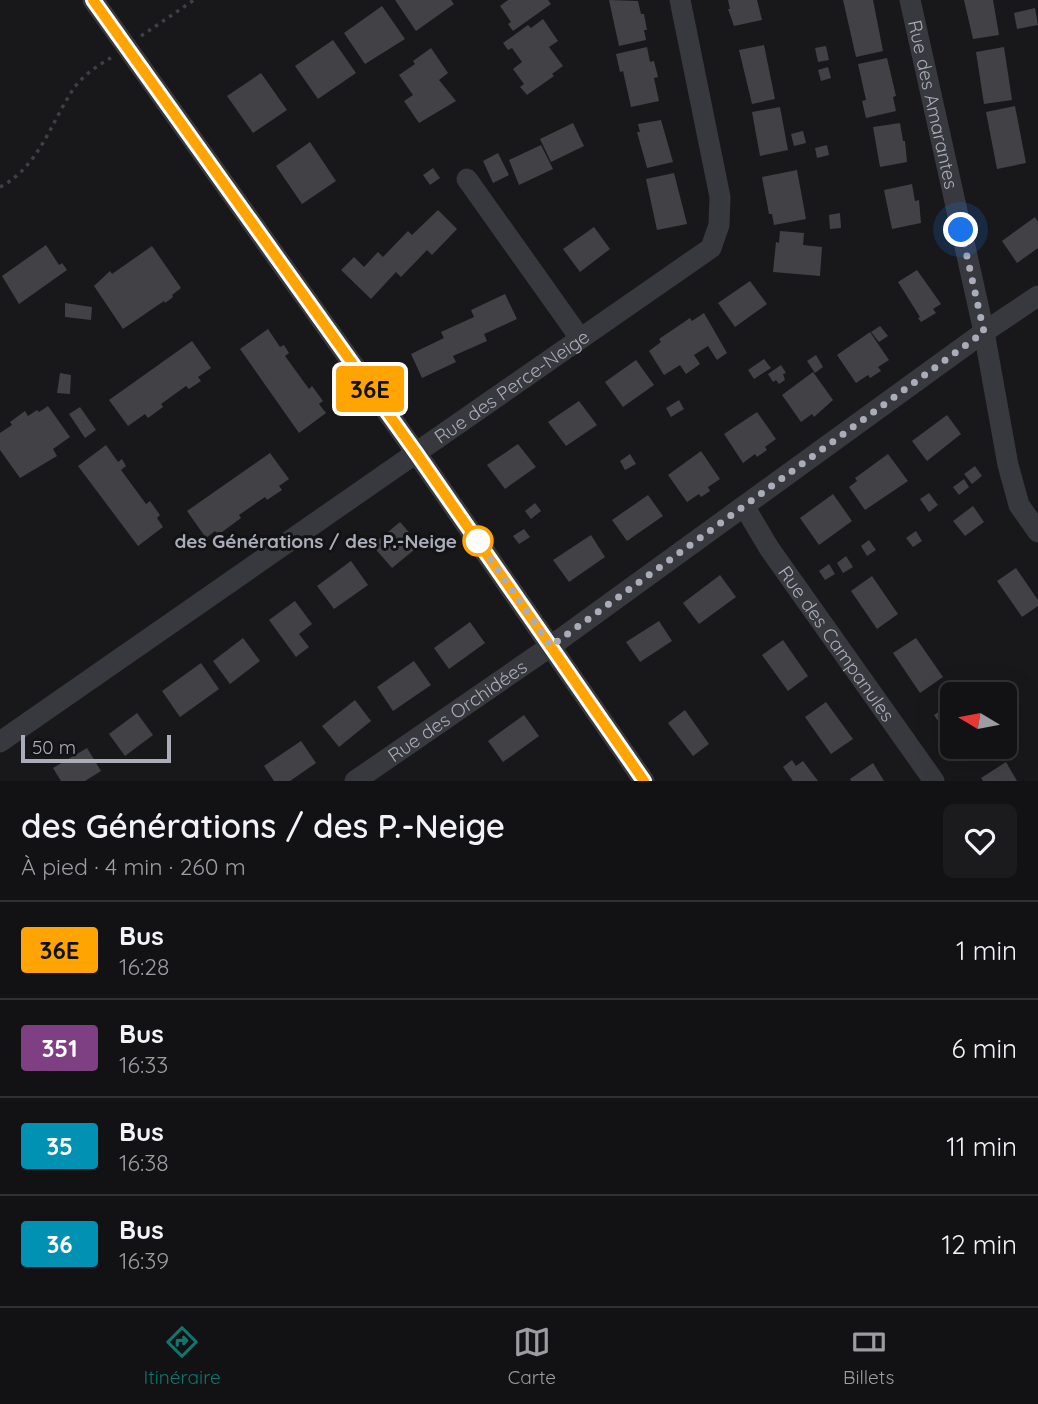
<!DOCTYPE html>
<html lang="fr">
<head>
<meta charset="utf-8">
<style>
  :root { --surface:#121113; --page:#1b1a1c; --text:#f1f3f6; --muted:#9c9da0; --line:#313133; --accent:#0f766e }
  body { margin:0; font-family:Quicksand,sans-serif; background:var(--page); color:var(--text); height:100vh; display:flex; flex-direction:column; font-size:26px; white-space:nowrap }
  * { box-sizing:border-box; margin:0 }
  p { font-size:23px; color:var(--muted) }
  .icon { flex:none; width:38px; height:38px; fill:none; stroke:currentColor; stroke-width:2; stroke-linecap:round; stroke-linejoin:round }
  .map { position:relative; height:781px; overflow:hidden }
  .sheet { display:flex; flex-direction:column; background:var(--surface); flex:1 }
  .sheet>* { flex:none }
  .badge { padding:0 14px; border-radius:5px; font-size:24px; line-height:46px }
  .needle { width:46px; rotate:280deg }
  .fabs { position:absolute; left:940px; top:682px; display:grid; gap:14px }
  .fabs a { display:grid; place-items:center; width:77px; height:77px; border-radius:10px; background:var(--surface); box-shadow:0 7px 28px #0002,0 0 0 2px var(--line); font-size:35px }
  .scale { position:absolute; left:21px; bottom:18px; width:150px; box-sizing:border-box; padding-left:7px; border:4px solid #aaadb9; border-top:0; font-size:19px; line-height:24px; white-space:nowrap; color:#aaadb9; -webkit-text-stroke:5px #131214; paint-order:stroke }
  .you { position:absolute; width:35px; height:35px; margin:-18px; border:5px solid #fff; border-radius:50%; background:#1a73e8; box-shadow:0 0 0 10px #1a73e833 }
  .map>.badge { position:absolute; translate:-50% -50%; box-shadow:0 0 0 4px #fff }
  .round { display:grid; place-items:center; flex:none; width:74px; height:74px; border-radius:10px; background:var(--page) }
  .summary { display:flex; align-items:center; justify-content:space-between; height:119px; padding:0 21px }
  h1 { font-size:33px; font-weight:600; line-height:52px }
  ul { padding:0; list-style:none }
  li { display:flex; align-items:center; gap:21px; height:98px; padding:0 21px; border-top:2px solid var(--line) }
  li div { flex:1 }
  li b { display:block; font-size:26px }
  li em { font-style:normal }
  li .badge { min-width:77px; font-weight:700; text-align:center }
  .menu { display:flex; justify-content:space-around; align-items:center; height:98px; border-top:2px solid var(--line); background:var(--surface); font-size:19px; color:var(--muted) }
  .menu a { display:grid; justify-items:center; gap:4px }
  .menu .on { color:var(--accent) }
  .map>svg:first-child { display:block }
  .building { fill:#424246 }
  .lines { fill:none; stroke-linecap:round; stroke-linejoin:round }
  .path { stroke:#3e4045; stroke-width:3.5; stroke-dasharray:3.5 5; stroke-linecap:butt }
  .minor { stroke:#38393e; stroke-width:21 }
  .line-casing { stroke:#fff; stroke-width:16 }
  .line { stroke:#ffa400; stroke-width:10 }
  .walk { stroke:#aaadb9; stroke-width:7; stroke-dasharray:0 12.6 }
  .stop-dot { fill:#fff; stroke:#ffa400; stroke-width:3.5 }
  .labels { text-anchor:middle; stroke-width:6; stroke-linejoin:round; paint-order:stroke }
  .street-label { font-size:19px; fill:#aaadb9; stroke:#131214 }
  .stop-label { font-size:19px; font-weight:bold; fill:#aaadb9; stroke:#131214; text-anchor:end }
</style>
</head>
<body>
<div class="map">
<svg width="1038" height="781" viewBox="0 0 1038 781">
  <rect width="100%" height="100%" fill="#181719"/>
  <!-- building -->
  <g class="building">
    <polygon points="395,0 451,0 454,4 416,31"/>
    <polygon points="508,0 548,0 551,4 513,31 508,24 511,22 500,6"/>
    <polygon points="609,0 638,1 641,14 644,14 647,30 644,30 646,40 619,46"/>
    <polygon points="728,0 757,0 762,20 734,26 728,9 730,9"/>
    <polygon points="843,0 873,0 883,51 856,57"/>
    <polygon points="964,0 993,0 999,35 973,39"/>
    <polygon points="382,6 405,39 365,64 344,33"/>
    <polygon points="1035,8 1038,25 1017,29 1014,13"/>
    <polygon points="543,19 558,41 549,47 563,66 552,74 554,76 527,95 520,87 524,84 513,69 522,62 512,48 508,50 503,43 528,25 531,28"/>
    <polygon points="333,40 356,73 318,99 295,66"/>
    <polygon points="764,45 775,99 752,104 739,50"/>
    <polygon points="826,46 829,60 818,62 815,48"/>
    <polygon points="647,47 650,62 654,61 658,77 654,78 659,101 631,107 623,71 620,72 616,54"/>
    <polygon points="1004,47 1012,100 984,104 976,52"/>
    <polygon points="431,48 448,73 439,80 456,101 419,123 404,101 413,95 399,75 415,64 413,61"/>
    <polygon points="887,58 896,96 893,97 896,111 866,118 862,101 866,100 858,64"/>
    <polygon points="828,67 831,78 821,81 818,70"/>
    <polygon points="261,73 287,110 253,133 227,96"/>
    <polygon points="1015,106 1026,163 997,169 986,112"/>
    <polygon points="780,107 788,150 760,156 752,112"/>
    <polygon points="661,120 673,162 647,168 637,132 640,132 638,124"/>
    <polygon points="573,123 584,146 551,162 540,139"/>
    <polygon points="900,123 903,141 905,141 907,162 880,167 873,127"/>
    <polygon points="803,131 806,143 794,146 791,134"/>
    <polygon points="310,142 336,181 302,204 276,166"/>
    <polygon points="541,145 553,169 519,185 509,160"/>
    <polygon points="827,145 829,155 817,158 815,148"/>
    <polygon points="498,153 509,175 493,183 483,161"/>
    <polygon points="433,168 440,178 430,185 423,175"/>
    <polygon points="797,170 806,219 774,225 772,214 769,214 762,177"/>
    <polygon points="674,173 687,224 657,230 646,179"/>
    <polygon points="912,184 915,201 919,200 921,223 892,229 884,190"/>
    <polygon points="438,210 457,229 432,255 427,250 401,277 396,272 371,299 341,270 354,257 364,267 378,252 383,257 408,231 412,235"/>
    <polygon points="840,213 841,228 830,229 829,215"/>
    <polygon points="1035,217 1038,222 1038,248 1017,263 1002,241"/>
    <polygon points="594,227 610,249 580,272 563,249"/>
    <polygon points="780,231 804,233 803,245 822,247 820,276 773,272 776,242 779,243"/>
    <polygon points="46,245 59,265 62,263 67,270 19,304 2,276"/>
    <polygon points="152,246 181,288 172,295 173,297 165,303 164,301 123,329 94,286 110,271 112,274"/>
    <polygon points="917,270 941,304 933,309 936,313 921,322 918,318 920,317 898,282"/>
    <polygon points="750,281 767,304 735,327 718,303"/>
    <polygon points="505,294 517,319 484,334 487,341 453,356 456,362 422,378 411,354 444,338 441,332 474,317 471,310"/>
    <polygon points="65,303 92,307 91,320 65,317"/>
    <polygon points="704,313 727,353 717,360 708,346 694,355 700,364 686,374 680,365 664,375 649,351 661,342 659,339 690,318 692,321"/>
    <polygon points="880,326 888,336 879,342 871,332"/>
    <polygon points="268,329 280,347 284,345 289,353 285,356 309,389 312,386 323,401 319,404 326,413 299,433 240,349"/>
    <polygon points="870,332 889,360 878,367 881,371 870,378 868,375 856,383 837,355"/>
    <polygon points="192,341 211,368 198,377 201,381 189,389 186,386 161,404 163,407 148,418 145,414 128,426 109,400"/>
    <polygon points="816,355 823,367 815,373 807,361"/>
    <polygon points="764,359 771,368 754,379 748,370"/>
    <polygon points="636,360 654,385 623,407 605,382"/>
    <polygon points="781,365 786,373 783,374 785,380 779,384 776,380 773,382 768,374"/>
    <polygon points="813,372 833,400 814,417 812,414 801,422 782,395"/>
    <polygon points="60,373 71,375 70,394 57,393"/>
    <polygon points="679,400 684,409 671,417 666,408"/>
    <polygon points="579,401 597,425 566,446 548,422"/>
    <polygon points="48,406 70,437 53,449 57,456 20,478 0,450 0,433 12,425 10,422 25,411 28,416 37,410 39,412"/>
    <polygon points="80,407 96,430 85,438 69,414"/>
    <polygon points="757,412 776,439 765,447 767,450 757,457 755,454 743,463 724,434"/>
    <polygon points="947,415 961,434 927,461 912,441"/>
    <polygon points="518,444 536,467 505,489 487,465"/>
    <polygon points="106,445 118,462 122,459 126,466 121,470 146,504 150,501 160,515 157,518 163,527 138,546 78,466"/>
    <polygon points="701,451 720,479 708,487 710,491 701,497 699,494 687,502 668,475"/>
    <polygon points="270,453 289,479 279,486 282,490 267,500 265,497 239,515 241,518 218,535 215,531 206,538 187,511"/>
    <polygon points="630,454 636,464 625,470 620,461"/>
    <polygon points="888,454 908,481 865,510 849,487 857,481 855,478"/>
    <polygon points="975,466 982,476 972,484 964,474"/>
    <polygon points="964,479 969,487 959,495 953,487"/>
    <polygon points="929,493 938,505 929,512 920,499"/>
    <polygon points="833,494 852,521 819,545 800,518"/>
    <polygon points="648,495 663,516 627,541 612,520"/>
    <polygon points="535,503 541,511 531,519 525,511"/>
    <polygon points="973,506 984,522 965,536 953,521"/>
    <polygon points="400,522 420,545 392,568 372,545"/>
    <polygon points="524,529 530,537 519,544 513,536"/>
    <polygon points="916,531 922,541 913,547 906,538"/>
    <polygon points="591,535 605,557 569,582 553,560"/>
    <polygon points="869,540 876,550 867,556 861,546"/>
    <polygon points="846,556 853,567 843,573 837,563"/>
    <polygon points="351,561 368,585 334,609 317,586"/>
    <polygon points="829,564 835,574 825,580 819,571"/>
    <polygon points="1016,568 1038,600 1038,606 1022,617 997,581"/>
    <polygon points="720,575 736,597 699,624 683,603"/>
    <polygon points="872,576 898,614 877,629 851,591"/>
    <polygon points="295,601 312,624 299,634 309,647 296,657 269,620"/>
    <polygon points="659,621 672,641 640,662 626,642"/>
    <polygon points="470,622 485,643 449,669 434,648"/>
    <polygon points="243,638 260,661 230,684 213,661"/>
    <polygon points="916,638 943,677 920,693 893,653"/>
    <polygon points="783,640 808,676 788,691 762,655"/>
    <polygon points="414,661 431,685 393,711 377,687"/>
    <polygon points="201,663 219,689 180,717 162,691"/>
    <polygon points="355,700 371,721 339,747 322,726"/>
    <polygon points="826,702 853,739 831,754 805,717"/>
    <polygon points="952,703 952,741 934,715"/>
    <polygon points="685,710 709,744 693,756 668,723"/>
    <polygon points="137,713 153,735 125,756 109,734"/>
    <polygon points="524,715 539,736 503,762 488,741"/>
    <polygon points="301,741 316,763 290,781 274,781 264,766"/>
    <polygon points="87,748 101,771 85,781 61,781 53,768"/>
    <polygon points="792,760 796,766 803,761 818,781 793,781 783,767"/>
    <polygon points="1006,762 1017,781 983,781 981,778"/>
    <polygon points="873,763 884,781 851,781 850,779"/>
  </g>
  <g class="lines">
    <!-- path -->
    <g class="path">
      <polyline points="141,36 194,0"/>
      <path d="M0 187C39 167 51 122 74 88 83 75 99 65 112 57"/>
    </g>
    <!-- minor -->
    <g class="minor">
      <polyline points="93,0 417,454 644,781"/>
      <path id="s1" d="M910 0 984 332 1008 465 1019 505 1038 532"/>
      <polyline points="467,179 580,338"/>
      <path id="s2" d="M744 506 769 548 934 781"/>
      <path id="s3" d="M0 742 711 248 719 225 720 197 680 0"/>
      <path id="s4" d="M355 781 551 646 984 332 1038 296"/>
    </g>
  </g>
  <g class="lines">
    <!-- line casing -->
    <g class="line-casing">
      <polyline id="line" points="93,0 417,454 644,781"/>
    </g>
    <!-- line -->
    <use href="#line" class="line"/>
    <!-- walk -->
    <polyline class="walk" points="478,541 477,540 551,646 984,332 961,230"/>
  </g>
  <!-- markers -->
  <circle class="stop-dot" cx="478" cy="541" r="14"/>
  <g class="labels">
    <!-- street labels -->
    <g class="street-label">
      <text dy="7" stroke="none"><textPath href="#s1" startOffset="107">Rue des Amarantes</textPath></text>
      <text dy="7" stroke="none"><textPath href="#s3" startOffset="623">Rue des Perce-Neige</textPath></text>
      <text dy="7" stroke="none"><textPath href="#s2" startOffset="166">Rue des Campanules</textPath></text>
      <text dy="7" stroke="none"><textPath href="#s4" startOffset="124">Rue des Orchidées</textPath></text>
    </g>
    <!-- stop labels -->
    <g class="stop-label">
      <text x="457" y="548">des Générations / des P.-Neige</text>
    </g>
  </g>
</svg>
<div class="fabs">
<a><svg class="needle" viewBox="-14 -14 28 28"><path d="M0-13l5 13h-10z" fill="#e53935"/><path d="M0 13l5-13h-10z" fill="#9c9da0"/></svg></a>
</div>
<div class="scale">50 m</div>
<div class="you" style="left:961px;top:230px"></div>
<b class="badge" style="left:370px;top:389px;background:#ffa400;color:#111">36E</b>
</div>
<section class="sheet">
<div class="summary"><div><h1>des Générations / des P.-Neige</h1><p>À pied · 4 min · 260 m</p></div><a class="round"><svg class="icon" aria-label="heart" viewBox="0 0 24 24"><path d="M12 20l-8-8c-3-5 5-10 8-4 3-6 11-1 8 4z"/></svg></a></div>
<ul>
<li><span class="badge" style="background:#ffa400;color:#111">36E</span><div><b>Bus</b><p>16:28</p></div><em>1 min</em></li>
<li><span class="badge" style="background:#7e4082;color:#fff">351</span><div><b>Bus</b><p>16:33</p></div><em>6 min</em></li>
<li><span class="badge" style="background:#0091b3;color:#fff">35</span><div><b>Bus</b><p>16:38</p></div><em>11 min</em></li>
<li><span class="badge" style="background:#0091b3;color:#fff">36</span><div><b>Bus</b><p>16:39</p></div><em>12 min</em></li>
</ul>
</section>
<nav class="menu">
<a class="on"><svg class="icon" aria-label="directions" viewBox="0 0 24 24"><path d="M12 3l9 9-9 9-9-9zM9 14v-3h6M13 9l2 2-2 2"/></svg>Itinéraire</a>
<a><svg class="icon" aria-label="map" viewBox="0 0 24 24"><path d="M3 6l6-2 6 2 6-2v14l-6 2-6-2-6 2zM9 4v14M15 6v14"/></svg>Carte</a>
<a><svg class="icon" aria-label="tickets" viewBox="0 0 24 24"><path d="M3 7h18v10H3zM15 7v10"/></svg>Billets</a>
</nav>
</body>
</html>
